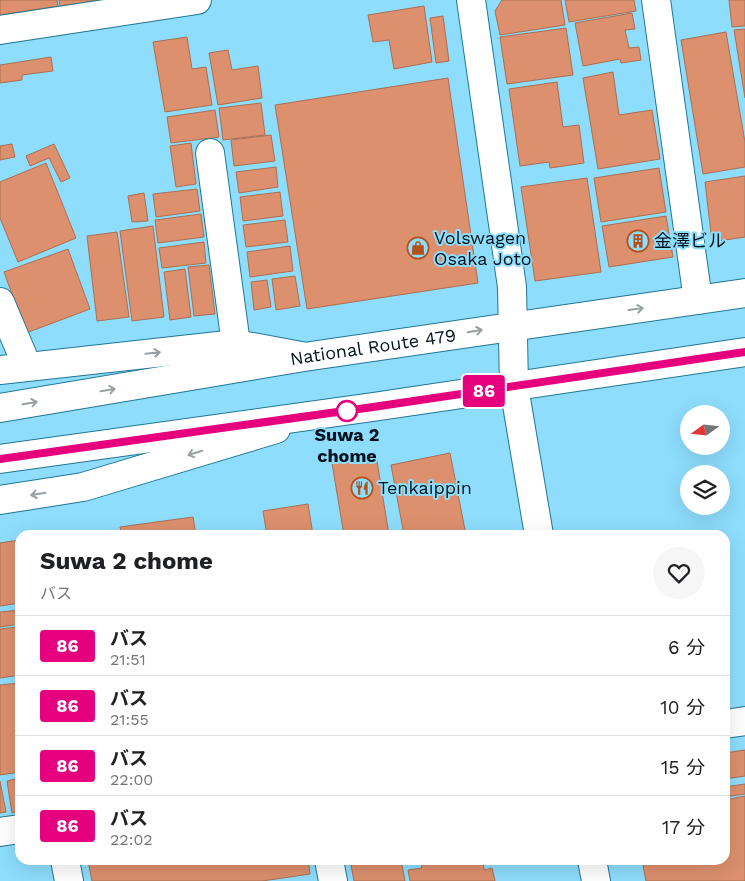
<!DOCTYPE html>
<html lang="ja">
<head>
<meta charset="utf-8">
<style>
  :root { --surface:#fff; --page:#f6f6f6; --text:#202124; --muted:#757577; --line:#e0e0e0 }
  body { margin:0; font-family:"Work Sans","Noto Sans JP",sans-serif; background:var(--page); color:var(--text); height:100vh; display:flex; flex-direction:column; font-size:19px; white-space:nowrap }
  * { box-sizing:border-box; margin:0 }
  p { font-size:16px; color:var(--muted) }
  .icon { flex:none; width:28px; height:28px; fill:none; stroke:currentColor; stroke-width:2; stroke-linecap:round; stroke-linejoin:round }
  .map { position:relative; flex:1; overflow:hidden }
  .drawer { position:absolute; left:15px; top:530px; width:715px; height:335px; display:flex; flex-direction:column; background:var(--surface); border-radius:15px; box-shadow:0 5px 20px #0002 }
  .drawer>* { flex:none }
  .badge { padding:0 10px; border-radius:4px; font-size:18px; line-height:32px }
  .needle { width:32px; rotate:255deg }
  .fabs { position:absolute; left:680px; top:405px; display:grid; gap:10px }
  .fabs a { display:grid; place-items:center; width:50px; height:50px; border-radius:50%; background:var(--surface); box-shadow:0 5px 20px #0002; font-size:25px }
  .map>.badge { position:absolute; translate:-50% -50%; box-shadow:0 0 0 2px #fff }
  .round { display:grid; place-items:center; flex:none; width:52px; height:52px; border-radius:26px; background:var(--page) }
  .head { display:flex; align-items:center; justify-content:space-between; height:85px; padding:0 25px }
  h1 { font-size:24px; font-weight:700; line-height:38px }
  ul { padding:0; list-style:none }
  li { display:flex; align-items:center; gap:15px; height:60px; padding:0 25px; border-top:1px solid var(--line) }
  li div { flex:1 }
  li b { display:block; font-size:19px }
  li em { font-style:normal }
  li .badge { min-width:55px; font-weight:700; text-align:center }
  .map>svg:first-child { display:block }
  .building { fill:#dc906d; stroke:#ac6e51 }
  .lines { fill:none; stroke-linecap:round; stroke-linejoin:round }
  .minor-casing { stroke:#217693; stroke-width:30 }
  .trunk-casing { stroke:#217693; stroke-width:30 }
  .minor { stroke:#fff; stroke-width:28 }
  .trunk { stroke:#fff; stroke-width:28 }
  .oneway { stroke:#99a0a4 }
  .line-casing { stroke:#fff; stroke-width:11 }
  .line { stroke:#e6007e; stroke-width:8 }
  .stop-dot { fill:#fff; stroke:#e6007e; stroke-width:2.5 }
  .labels { text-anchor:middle; stroke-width:4; stroke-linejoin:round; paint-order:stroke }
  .poi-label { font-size:18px; fill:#00121b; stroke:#8eddfd; text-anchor:start }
  .street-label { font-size:18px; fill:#00121b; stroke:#8eddfd }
  .stop-label { font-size:18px; font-weight:bold; fill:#00121b; stroke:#8eddfd }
</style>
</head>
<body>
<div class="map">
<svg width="745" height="881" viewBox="0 0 745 881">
  <rect width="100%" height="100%" fill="#8eddfd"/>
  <!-- building -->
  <g class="building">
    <polygon points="0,0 57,0 58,6 0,15"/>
    <polygon points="59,0 102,0 60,6"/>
    <polygon points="502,0 561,0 565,25 500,35 495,11"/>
    <polygon points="565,0 634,0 636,11 569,22"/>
    <polygon points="729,0 745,0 745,26 732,27"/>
    <polygon points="424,6 432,62 394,69 389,40 373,42 368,15"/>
    <polygon points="632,13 635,29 625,30 629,48 639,47 641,60 621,63 620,59 583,66 575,23"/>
    <polygon points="443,16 449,61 436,63 430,18"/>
    <polygon points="566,28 573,75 507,84 500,37"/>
    <polygon points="745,29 745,98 734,30"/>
    <polygon points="726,32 745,142 745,167 703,174 681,40"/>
    <polygon points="187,37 192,69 206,67 212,105 165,112 153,42"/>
    <polygon points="228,50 232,70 258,66 262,98 218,105 209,53"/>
    <polygon points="51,57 53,71 22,75 22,80 0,83 0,65"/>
    <polygon points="613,72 619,115 652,110 660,159 598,169 583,78"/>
    <polygon points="448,78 478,283 307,309 275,105"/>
    <polygon points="557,82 563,127 579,125 584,163 550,168 549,162 520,166 509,89"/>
    <polygon points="261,103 265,135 223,140 219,108"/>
    <polygon points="215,110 219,137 171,143 167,117"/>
    <polygon points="271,135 275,161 234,166 231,140"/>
    <polygon points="191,143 196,184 176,187 170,146"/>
    <polygon points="12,144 15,157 0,160 0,146"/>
    <polygon points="54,144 70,178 61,182 49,158 30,166 26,156"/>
    <polygon points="46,163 76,238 18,262 0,218 0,182"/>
    <polygon points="276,167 278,187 239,193 236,172"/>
    <polygon points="659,168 666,212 601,222 594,178"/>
    <polygon points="745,176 745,237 712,242 705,182"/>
    <polygon points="587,178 601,272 535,281 521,187"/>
    <polygon points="197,189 200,211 156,217 153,194"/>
    <polygon points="280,192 283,216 243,221 240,197"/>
    <polygon points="144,193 148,221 132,222 128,196"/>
    <polygon points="201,214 204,237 158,243 155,220"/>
    <polygon points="666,216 673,257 609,267 602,226"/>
    <polygon points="285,220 288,242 246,247 243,225"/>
    <polygon points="153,226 164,317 132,321 120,231"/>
    <polygon points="117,232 129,317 97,321 87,236"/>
    <polygon points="204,242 206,263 162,268 159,248"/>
    <polygon points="290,246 293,271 250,277 247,252"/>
    <polygon points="68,249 90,309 26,333 4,272"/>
    <polygon points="209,265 215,314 194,316 188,267"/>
    <polygon points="185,269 191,317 170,320 164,272"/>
    <polygon points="295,276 300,306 276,310 272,279"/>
    <polygon points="267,280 271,307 254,310 251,282"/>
    <polygon points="450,453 466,535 404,535 391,465"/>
    <polygon points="376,455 389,535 344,535 332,463"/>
    <polygon points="308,504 313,535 267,535 263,511"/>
    <polygon points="193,517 196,535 106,534 121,532 120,527"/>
    <polygon points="20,540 20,603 0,606 0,543"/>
    <polygon points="20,610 20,624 0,627 0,612"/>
    <polygon points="18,627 20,675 0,678 0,629"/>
    <polygon points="20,683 20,772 0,775 0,685"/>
    <polygon points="745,750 745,776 725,779 725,753"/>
    <polygon points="20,778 20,811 12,813 7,781"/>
    <polygon points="0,781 6,812 0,813"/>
    <polygon points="745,784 745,794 725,797 725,787"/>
    <polygon points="745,796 745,881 646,881 642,860 725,860 725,800"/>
    <polygon points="308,860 310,874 262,881 92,881 88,861"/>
    <polygon points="350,860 401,860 405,881 354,881"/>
    <polygon points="425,860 483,860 484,870 492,868 495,881 410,881 408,870 422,868 420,861"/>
  </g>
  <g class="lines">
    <!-- minor casing -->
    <g class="minor-casing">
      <g id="minor">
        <polyline points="471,0 512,287 514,387 539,535"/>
        <polyline points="656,0 698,300"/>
        <polyline points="0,30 197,0"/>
        <polyline points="210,153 236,344"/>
        <polyline points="0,302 27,366"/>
        <polyline points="0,370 236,344 301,356"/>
        <polyline points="0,500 83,487 276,429"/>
        <polyline points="725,724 745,721"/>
        <polyline points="0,832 20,829"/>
        <polyline points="65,860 69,881"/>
        <polyline points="329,860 333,881"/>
        <polyline points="592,860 596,881"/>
      </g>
    </g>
    <!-- trunk casing -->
    <g class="trunk-casing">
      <g id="trunk">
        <path id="s1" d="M0 408 304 357 745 293"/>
        <polyline points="0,459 373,407 745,352"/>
      </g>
    </g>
    <!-- minor -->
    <use href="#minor" class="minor"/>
    <!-- trunk -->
    <use href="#trunk" class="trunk"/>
  </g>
  <!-- one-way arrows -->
  <defs><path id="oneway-shaft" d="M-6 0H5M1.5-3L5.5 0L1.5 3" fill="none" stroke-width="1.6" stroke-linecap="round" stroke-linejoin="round" transform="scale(1.25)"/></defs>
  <g class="oneway">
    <use href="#oneway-shaft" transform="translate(636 309) rotate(-8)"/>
    <use href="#oneway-shaft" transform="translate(475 331) rotate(-9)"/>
    <use href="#oneway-shaft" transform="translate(153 353) rotate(-6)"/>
    <use href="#oneway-shaft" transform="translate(108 390) rotate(-10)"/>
    <use href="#oneway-shaft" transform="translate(30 403) rotate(-10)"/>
    <use href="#oneway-shaft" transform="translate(195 453) rotate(163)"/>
    <use href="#oneway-shaft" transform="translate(38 494) rotate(171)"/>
  </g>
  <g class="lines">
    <!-- line casing -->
    <g class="line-casing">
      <polyline id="line" points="0,459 373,407 745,352"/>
    </g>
    <!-- line -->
    <use href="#line" class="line"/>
  </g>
  <!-- icons -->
  <defs>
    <g id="building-ring" transform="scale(1.125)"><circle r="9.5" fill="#8eddfd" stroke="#b4511a" stroke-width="1.5"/><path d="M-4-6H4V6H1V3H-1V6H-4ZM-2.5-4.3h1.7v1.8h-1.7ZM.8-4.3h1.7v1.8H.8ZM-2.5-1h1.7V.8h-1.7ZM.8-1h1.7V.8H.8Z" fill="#b4511a"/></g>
    <g id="shop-ring" transform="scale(1.125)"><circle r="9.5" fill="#8eddfd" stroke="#b4511a" stroke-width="1.5"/><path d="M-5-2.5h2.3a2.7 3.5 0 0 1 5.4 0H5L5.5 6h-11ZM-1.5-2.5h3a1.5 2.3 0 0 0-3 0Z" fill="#b4511a"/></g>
    <g id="restaurant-ring" transform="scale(1.125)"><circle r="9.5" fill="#8eddfd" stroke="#b4511a" stroke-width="1.5"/><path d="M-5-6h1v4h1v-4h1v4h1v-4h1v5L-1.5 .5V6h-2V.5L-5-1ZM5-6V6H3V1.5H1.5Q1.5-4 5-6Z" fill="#b4511a"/></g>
  </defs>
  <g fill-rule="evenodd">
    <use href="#building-ring" x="638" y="241"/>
    <use href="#shop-ring" x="418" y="248"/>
    <use href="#restaurant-ring" x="362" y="488"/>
  </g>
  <!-- markers -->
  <circle class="stop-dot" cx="347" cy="411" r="10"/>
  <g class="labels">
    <!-- poi labels -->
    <g class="poi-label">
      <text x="434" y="244">Volswagen<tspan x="434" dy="21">Osaka Joto</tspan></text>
      <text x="654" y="247">金澤ビル</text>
      <text x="378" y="494">Tenkaippin</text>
    </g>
    <!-- street labels -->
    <g class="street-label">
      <text dy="6" stroke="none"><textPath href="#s1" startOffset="378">National Route 479</textPath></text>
    </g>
    <!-- stop labels -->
    <g class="stop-label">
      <text x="347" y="441">Suwa 2<tspan x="347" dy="21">chome</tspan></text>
    </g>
  </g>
</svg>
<div class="fabs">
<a><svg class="needle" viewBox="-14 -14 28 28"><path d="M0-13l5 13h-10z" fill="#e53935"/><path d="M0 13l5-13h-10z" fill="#757577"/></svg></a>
<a><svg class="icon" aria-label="layers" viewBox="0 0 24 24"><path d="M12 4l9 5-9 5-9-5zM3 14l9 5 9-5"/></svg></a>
</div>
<b class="badge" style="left:484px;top:391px;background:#e6007e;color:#fff">86</b>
<section class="drawer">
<div class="head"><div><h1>Suwa 2 chome</h1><p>バス</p></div><a class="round"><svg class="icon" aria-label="heart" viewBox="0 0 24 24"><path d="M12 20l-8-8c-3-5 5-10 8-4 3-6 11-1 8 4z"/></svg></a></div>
<ul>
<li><span class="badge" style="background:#e6007e;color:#fff">86</span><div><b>バス</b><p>21:51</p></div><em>6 分</em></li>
<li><span class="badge" style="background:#e6007e;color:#fff">86</span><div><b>バス</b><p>21:55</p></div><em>10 分</em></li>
<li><span class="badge" style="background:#e6007e;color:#fff">86</span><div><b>バス</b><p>22:00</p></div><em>15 分</em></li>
<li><span class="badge" style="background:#e6007e;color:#fff">86</span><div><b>バス</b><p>22:02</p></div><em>17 分</em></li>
</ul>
</section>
</div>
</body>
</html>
